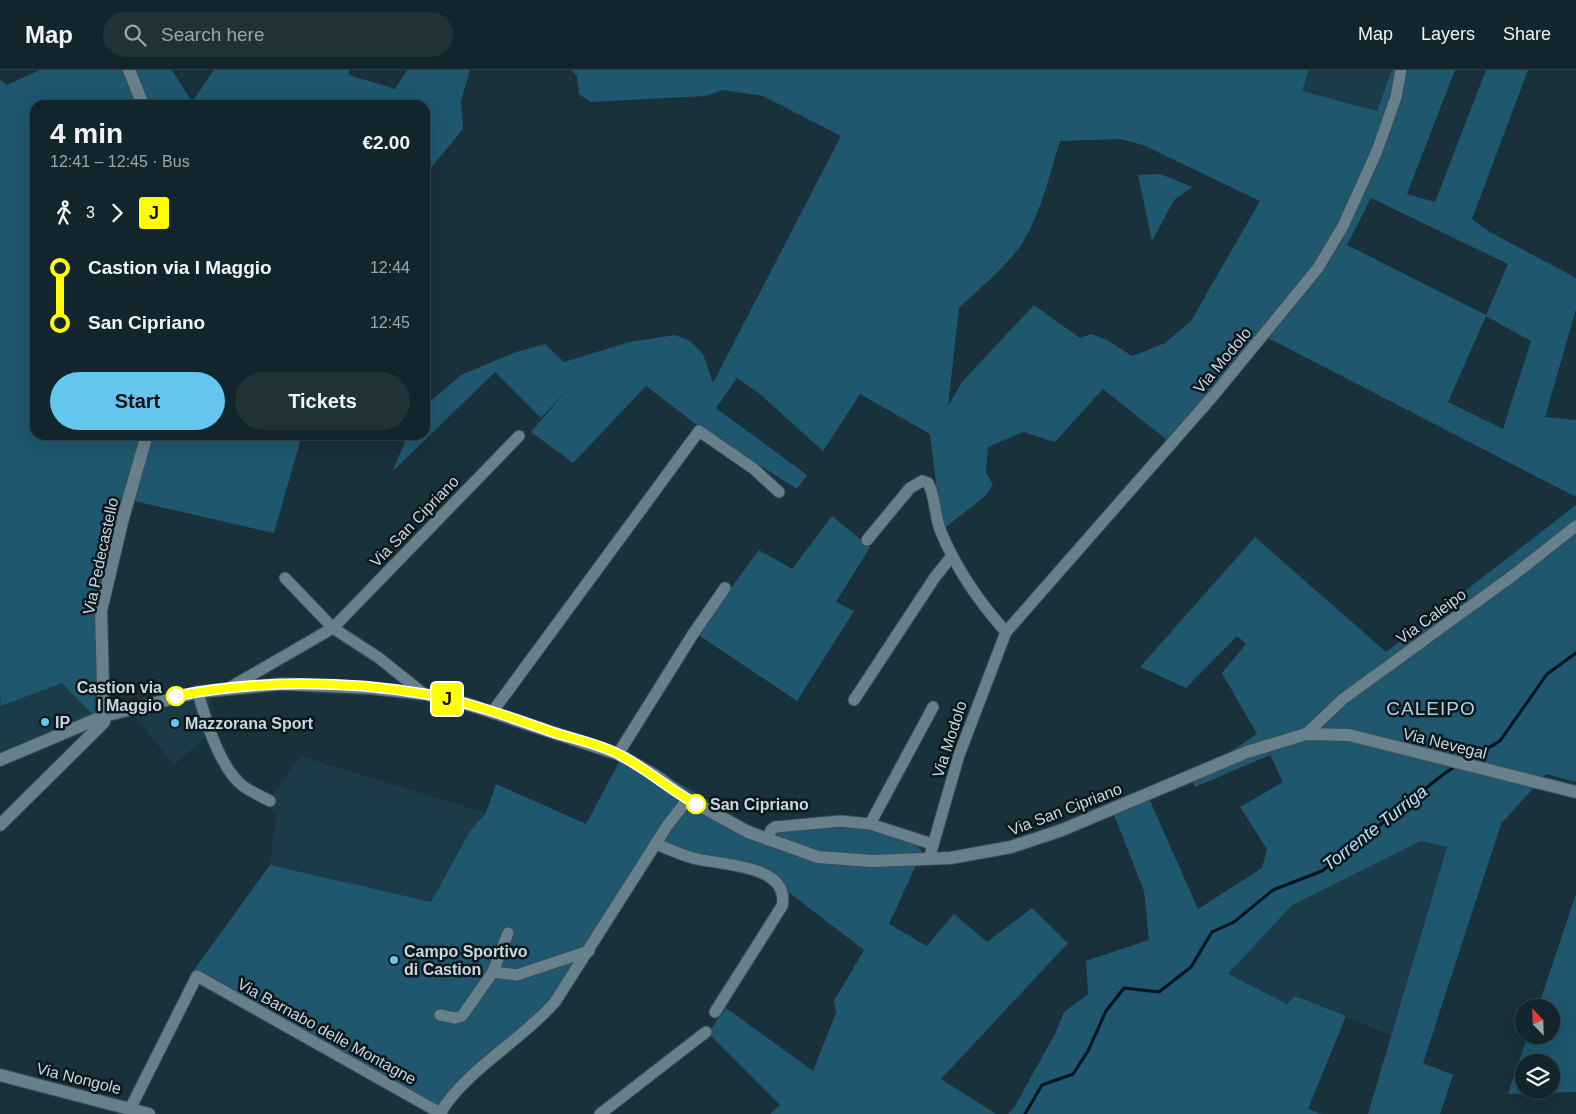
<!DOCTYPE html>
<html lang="en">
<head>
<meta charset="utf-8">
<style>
  :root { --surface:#13252c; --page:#203138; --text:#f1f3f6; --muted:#9da5a9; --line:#324248; --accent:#64c5ee }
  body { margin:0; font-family:Arial,sans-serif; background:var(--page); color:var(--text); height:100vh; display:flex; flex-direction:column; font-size:19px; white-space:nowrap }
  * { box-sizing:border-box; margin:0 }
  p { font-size:16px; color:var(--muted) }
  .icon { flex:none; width:28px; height:28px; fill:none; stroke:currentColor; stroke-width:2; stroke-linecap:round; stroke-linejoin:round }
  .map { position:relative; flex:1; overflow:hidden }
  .sheet { position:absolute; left:30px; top:30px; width:400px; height:340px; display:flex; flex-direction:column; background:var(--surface); border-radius:15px; box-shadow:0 5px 20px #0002,0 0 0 1px var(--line) }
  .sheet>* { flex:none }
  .badge { padding:0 10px; border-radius:4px; font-size:18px; line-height:32px }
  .needle { width:32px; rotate:337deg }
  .controls { position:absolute; left:1515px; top:929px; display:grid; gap:10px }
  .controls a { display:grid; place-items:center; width:45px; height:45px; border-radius:50%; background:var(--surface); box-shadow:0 5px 20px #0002,0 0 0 1px var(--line); font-size:25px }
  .map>.badge { position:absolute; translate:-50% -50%; box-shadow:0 0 0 2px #fff }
  .legs { display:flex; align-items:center; gap:8px; height:55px; padding:0 20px; font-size:16px }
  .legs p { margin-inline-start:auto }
  .head { display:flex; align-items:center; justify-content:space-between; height:85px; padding:0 20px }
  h1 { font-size:28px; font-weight:700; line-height:38px }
  .primary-button { display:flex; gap:10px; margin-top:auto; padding:10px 20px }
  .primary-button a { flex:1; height:58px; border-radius:30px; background:var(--accent); color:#111; font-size:20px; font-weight:700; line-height:58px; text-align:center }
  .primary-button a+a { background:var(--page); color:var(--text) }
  ul { padding:0 20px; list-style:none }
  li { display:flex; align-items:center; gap:18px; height:55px; font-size:19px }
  li i { display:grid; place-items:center; width:8px; height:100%; margin:0 6px; background:currentColor }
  li i::after { content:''; width:12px; height:12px; margin:-6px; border:4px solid; border-radius:50%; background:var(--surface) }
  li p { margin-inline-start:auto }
  li:first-child i { background:linear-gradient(#0000 50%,currentColor 0) }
  li:last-child i { background:linear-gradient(currentColor 50%,#0000 0) }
  header { display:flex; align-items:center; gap:30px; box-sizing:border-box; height:70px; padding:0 25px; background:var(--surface); border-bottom:1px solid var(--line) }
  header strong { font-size:24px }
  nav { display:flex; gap:28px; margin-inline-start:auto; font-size:18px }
  .search { width:350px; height:45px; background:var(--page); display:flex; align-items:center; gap:12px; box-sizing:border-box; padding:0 18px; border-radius:28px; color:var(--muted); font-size:19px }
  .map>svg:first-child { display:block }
  .built { fill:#1c3b49 }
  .green { fill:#1e576e; fill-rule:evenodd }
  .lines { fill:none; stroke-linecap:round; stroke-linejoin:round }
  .stream { stroke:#05131a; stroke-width:3 }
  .street-casing { stroke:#3a4d57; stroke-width:13 }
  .secondary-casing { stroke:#3a4d57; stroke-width:14 }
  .street { stroke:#66808c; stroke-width:11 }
  .secondary { stroke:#66808c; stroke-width:12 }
  .line-1-casing { stroke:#fff; stroke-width:11 }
  .line-1 { stroke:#ff0; stroke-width:8 }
  .stop-1-dot { fill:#fff; stroke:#ff0; stroke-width:2.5 }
  .poi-dot { fill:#64c5ee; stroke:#0d171c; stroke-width:2 }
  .labels { text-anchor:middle; stroke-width:5; stroke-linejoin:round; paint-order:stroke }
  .street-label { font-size:16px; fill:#c9d7de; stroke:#0d171c }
  .stop-label { font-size:16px; font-weight:bold; fill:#c9d7de; stroke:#0d171c; text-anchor:end }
  .poi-label { font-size:16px; font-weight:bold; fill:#c9d7de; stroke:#0d171c; text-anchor:start }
  .water-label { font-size:18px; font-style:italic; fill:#afe2fa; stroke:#0d171c }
  .quarter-label { font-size:19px; letter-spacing:1px; fill:#b2cedb; stroke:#0d171c }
</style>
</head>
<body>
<header>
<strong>Map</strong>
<div class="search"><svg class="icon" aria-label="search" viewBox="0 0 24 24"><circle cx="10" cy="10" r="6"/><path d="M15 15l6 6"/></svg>Search here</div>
<nav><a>Map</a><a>Layers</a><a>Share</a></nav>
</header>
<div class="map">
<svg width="1576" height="1044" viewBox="0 0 1576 1044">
  <rect width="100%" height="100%" fill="#19313b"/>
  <!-- built -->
  <g class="built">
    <polygon points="1309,0 1392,0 1377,42 1302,21"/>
    <polygon points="62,613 99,651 0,686 0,626 2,635"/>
    <polygon points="208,616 215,658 174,695 132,643"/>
    <polygon points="300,686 486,743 470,761 431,833 270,795 276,744 269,738 274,727 272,726"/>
    <polygon points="1421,771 1448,776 1391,965 1295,926 1287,934 1227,904 1292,835"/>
  </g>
  <!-- green -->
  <g class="green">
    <polygon points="40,0 172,0 192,32 214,0 349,0 349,5 395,19 407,0 470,0 461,31 463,59 430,99 425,109 425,35 35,35 35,365 302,365 274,463 121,428 96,550 99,651 62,613 1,636 0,625 0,9 7,15"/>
    <path d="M572 0H1309L1302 21 1377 41 1392 0H1455L1407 124 1435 132 1486 0H1528L1472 149 1490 162 1576 208V239L1545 347 1576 350V427L1264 266 1172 374 1103 319 1055 372 1023 362 988 377 986 402 993 415 984 427 942 460 930 364 860 324 823 381 761 325 737 308 716 338 807 405 797 419 701 358 646 316 573 393 531 362 566 321 541 348 495 302 392 402 408 365H425V336L461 305 519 281 545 274 564 292 629 272 675 265 690 271 703 284 713 313 841 66 763 26 723 20 706 26 590 32 579 24 577 7ZM1120 69 1143 75 1260 131 1191 251 1165 273 1132 286 1107 270 1091 264 1080 268 1034 235 962 312 948 336 959 238C980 218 1004 199 1021 175 1040 147 1050 103 1060 71ZM1371 128 1508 194 1486 245 1347 175ZM1486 246 1531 271 1503 359 1448 332Z"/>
    <polygon points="1160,104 1192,117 1174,130 1152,171 1138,105"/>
    <polygon points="1576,435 1576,712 1546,704 1501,754 1423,993 1453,1005 1440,1044 1368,1044 1447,777 1421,771 1292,835 1228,904 1287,934 1295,926 1346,946 1308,1039 1322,1044 1008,1044 1015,1036 1056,962 1064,942 1088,924 1086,891 1149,870 1144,821 1111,737 1147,724 1198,839 1262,798 1267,779 1240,737 1283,712 1270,685 1195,717 1190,705 1204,699 1257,664 1222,603 1246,574 1237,566 1186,618 1140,597 1255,467 1386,582"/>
    <polygon points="832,446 870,477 836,532 854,541 797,631 697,564 759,480 792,499"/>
    <path d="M625 681 745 753 774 764 776 761C822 758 851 752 896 767 907 770 915 772 922 782L889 854 927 876 954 844 987 872 1032 838 1068 873 941 1009 996 1044H770L780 1035 708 963 726 938 813 1001 836 943 834 931 864 880 783 818 760 803 657 774 556 933 436 1037 397 1023 191 904 270 795 431 832 470 761 486 743 496 714 586 754Z"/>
    <path d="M1576 824V1022L1508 1024 1528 965H1551V938L1538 937ZM1551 992V1020H1524V992Z"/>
  </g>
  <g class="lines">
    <!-- stream -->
    <g class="stream">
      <polyline points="1466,691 1500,671 1547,604 1576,583"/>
      <polyline points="1025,1044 1042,1015 1073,1004 1088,981 1106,941 1124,918 1159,922 1191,897 1212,862 1234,852 1273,820 1322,801 1445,703 1456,696"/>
    </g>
    <!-- street casing -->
    <g class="street-casing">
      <g id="street">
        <path d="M867 470 910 418 922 411 928 413C936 427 934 446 941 462 956 498 980 533 1006 562"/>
        <polyline points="285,508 333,558 379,588 424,624"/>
        <polyline points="229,618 333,558 519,366"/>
        <path d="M198 622C205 649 220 698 243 716 251 722 261 726 270 731"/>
        <polyline points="854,630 935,507 952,486"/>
        <polyline points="493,641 699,361 754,399 779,422"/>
        <polyline points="1306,664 1343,629 1515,504 1576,456"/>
        <polyline points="618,684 693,564 725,518"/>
        <polyline points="870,754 933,637"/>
        <polyline points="767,770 771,760 775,757 841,751 870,754 932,774"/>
        <path d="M656 774C669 779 683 786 697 789 722 795 791 795 782 836L715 942"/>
        <polyline points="929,789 959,685 1006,562 1213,326 1318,198 1343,156 1377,81 1396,27 1401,0"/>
        <polyline points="508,863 493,902 517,905 589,881"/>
        <polyline points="440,945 455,948 462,946 493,902"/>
        <polyline points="131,1037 197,906 442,1044"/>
        <path d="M440 1043C467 999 521 971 555 932L667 756 688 729"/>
        <polyline points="600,1044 706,962"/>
      </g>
    </g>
    <!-- secondary casing -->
    <g class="secondary-casing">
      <g id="secondary">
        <polyline points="129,0 143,35"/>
        <polyline points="0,690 104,646 198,622 281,614 370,618 424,624 464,633 618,684 656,706 688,729 748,762 818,787 872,791 950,788 1011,777 1062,760 1247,682 1306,664 1349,665 1576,722"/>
        <polyline points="0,755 104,652 101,541 123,448 147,365"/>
        <polyline points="0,1005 149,1044"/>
      </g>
    </g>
    <!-- street -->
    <use href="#street" class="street"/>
    <!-- secondary -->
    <use href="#secondary" class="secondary"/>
  </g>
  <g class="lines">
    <!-- line-1 casing -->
    <g class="line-1-casing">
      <path id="line-1" d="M176 626C256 610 344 610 425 624 468 632 510 647 552 662 574 669 600 674 620 685 647 699 670 720 696 734"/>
    </g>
    <!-- line-1 -->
    <use href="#line-1" class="line-1"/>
  </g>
  <!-- markers -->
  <g class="stop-1-dot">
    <circle cx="176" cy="626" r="9"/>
    <circle cx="696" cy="734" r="9"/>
  </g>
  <g class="poi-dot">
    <circle cx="45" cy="652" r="5"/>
    <circle cx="175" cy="653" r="5"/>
    <circle cx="394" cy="890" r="5"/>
  </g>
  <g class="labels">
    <!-- street labels -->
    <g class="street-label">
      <text transform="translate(1222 290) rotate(-50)" y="6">Via Modolo</text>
      <text transform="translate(414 451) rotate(-46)" y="6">Via San Cipriano</text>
      <text transform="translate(100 486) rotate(-78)" y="6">Via Pedecastello</text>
      <text transform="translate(1431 546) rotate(-36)" y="6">Via Caleipo</text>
      <text transform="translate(949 669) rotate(-72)" y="6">Via Modolo</text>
      <text transform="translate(1445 673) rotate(14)" y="6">Via Nevegal</text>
      <text transform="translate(1065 739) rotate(-21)" y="6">Via San Cipriano</text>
      <text transform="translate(327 961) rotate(29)" y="6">Via Barnabo delle Montagne</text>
      <text transform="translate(79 1008) rotate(14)" y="6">Via Nongole</text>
    </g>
    <!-- stop labels -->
    <g class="stop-label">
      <text x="162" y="623">Castion via<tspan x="162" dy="18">I Maggio</tspan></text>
      <text x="710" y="740" text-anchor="start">San Cipriano</text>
    </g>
    <!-- poi labels -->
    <g class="poi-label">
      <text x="55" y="658">IP</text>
      <text x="185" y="659">Mazzorana Sport</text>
      <text x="404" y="887">Campo Sportivo<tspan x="404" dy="18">di Castion</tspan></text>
    </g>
    <!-- water labels -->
    <g class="water-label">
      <text transform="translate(1375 758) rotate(-38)" y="6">Torrente Turriga</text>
    </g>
    <!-- quarter labels -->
    <g class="quarter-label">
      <text x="1431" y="645">CALEIPO</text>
    </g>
  </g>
</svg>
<div class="controls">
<a><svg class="needle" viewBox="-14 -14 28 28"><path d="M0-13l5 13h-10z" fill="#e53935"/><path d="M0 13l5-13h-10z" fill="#9da5a9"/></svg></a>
<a><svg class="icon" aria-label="layers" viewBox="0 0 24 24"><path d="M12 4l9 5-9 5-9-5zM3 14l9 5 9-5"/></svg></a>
</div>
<b class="badge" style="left:447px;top:629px;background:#ff0;color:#111">J</b>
<section class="sheet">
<div class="head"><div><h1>4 min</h1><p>12:41 – 12:45 · Bus</p></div><b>€2.00</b></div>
<div class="legs"><svg class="icon" aria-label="walk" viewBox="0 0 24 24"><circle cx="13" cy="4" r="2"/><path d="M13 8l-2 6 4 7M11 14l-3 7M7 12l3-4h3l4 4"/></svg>3<svg class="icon" aria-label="forward" viewBox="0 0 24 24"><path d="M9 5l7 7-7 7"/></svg><b class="badge" style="background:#ff0;color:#111">J</b></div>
<ul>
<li><i style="color:#ff0"></i><b>Castion via I Maggio</b><p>12:44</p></li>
<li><i style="color:#ff0"></i><b>San Cipriano</b><p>12:45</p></li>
</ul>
<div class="primary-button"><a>Start</a><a>Tickets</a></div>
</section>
</div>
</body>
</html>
